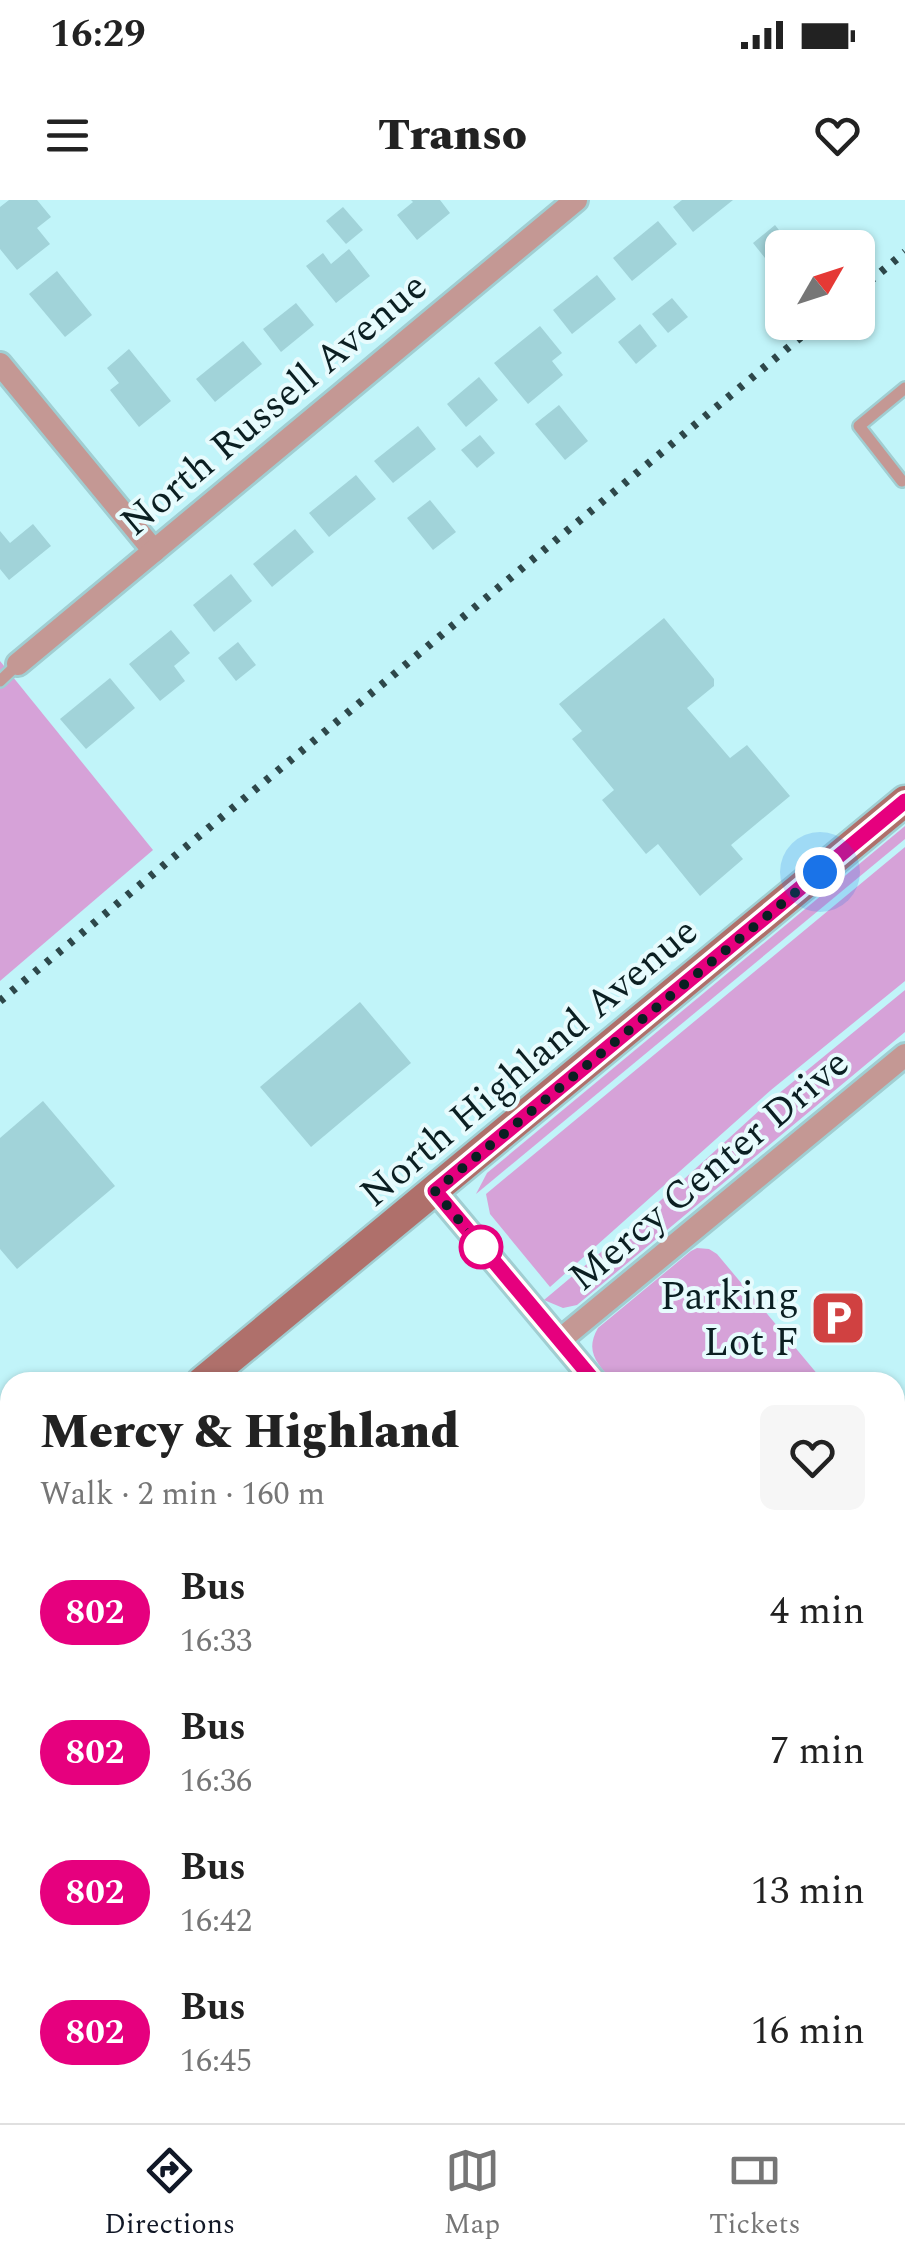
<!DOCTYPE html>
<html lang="en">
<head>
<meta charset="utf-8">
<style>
  :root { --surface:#fff; --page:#f6f6f6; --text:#222; --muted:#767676; --line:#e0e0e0; --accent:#111827 }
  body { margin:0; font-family:Spectral,serif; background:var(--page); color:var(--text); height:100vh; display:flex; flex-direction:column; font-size:38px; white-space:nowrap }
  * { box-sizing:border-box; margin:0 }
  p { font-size:32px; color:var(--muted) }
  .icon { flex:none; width:55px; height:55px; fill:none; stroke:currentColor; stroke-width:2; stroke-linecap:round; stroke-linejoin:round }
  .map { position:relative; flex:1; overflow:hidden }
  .drawer { position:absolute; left:0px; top:1172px; width:905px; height:752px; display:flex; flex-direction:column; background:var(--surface); border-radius:30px 30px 0 0; box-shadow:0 2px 8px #0004 }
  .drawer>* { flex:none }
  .badge { padding:0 20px; border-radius:32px; font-size:35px; line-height:65px }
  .needle { width:65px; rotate:51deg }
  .fabs { position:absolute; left:765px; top:30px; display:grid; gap:20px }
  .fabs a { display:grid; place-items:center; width:110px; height:110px; border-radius:15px; background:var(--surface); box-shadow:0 2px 8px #0004; font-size:50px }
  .you { position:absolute; width:50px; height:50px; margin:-25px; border:8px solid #fff; border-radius:50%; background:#1a73e8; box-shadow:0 0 0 15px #1a73e833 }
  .map>.badge { position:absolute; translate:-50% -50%; box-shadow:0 0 0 5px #fff }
  .round { display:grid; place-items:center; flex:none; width:105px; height:105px; border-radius:15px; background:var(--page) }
  .overview { display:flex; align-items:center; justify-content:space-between; height:170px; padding:0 40px }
  h1 { font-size:48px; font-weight:800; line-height:75px }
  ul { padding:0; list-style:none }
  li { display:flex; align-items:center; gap:30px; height:140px; padding:0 40px }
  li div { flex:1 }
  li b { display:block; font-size:38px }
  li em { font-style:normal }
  li .badge { min-width:110px; font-weight:700; text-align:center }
  .status { display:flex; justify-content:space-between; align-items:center; height:70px; padding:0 50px; background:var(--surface); direction:ltr }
  .status svg { height:28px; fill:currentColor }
  header { display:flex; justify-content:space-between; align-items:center; height:130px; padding:0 40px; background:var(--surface); font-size:45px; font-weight:800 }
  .tabs { display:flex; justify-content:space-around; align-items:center; height:140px; border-top:2px solid var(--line); background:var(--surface); font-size:28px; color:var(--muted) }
  .tabs a { display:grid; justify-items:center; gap:5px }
  .tabs .on { color:var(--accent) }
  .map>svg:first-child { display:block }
  .green { fill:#d6a2d8 }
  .building { fill:#a1d3d9 }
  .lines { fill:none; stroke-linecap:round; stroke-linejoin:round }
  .lane-casing { stroke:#a0ced2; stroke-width:16 }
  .street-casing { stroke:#a0ced2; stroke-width:28 }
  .secondary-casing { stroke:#a0ced2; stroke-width:35 }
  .lane { stroke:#c49894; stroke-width:11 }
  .street { stroke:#c49894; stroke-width:22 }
  .secondary { stroke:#af706b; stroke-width:30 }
  .rail { stroke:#2d474a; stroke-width:8; stroke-dasharray:5 10; stroke-linecap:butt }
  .line-casing { stroke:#fff; stroke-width:22 }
  .line { stroke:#e6007e; stroke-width:15 }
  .walk { stroke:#0b1f22; stroke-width:10; stroke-dasharray:0 18 }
  .stop-dot { fill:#fff; stroke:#e6007e; stroke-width:5 }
  .labels { text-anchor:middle; stroke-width:8; stroke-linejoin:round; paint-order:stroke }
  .street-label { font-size:40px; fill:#0b1f22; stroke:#e7fbfd }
  .poi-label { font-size:40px; fill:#0b1f22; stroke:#e7fbfd; text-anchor:end }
</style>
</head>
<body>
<div class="status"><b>16:29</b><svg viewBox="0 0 49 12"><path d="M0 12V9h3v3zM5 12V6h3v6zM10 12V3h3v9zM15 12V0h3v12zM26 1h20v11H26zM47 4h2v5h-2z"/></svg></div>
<header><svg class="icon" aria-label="menu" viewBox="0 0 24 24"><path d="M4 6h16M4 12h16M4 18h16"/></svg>Transo<svg class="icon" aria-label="heart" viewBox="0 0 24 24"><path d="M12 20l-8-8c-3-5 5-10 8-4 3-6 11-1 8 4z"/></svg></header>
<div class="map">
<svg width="905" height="1923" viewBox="0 0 905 1923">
  <rect width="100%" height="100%" fill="#c1f4f9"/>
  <!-- green -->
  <g class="green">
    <polygon points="0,461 153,650 0,781"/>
    <polygon points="905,626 905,639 476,994 487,973"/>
    <polygon points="905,647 905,781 771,890 550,1087 490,1014 486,994"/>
    <polygon points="905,790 905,832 577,1105 563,1108 544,1100 638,1021 772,899"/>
    <path d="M697 1048 709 1049 717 1054 824 1182H613C598 1164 584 1152 598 1128L691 1051Z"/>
    <polygon points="702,1915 822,1915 829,1923 693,1923"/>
  </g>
  <!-- building -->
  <g class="building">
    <polygon points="9,0 37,0 51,17 37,28 50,44 17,70 0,49 0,7"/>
    <polygon points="411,0 440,0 450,13 417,40 397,15 413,2"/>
    <polygon points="682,0 733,0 693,32 673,7"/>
    <polygon points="343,7 363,30 346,44 326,21"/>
    <polygon points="658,21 677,44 632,81 613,58"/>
    <polygon points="775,25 793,48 782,48 782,60 773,68 753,43"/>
    <polygon points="349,49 370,76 336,103 306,66 323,53 331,64"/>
    <polygon points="57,71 92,115 65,137 29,94"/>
    <polygon points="597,75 616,99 572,134 553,110"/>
    <polygon points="672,98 688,117 668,133 652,114"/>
    <polygon points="296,103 314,125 281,152 263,129"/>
    <polygon points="640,124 657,146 636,164 618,142"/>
    <polygon points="540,126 562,153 552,161 563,175 528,204 494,163"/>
    <polygon points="243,141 262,164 215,202 196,179"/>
    <polygon points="129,149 171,201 139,227 110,190 119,183 107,168"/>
    <polygon points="479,177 498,200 466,227 447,204"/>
    <polygon points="559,205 588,241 565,260 535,224"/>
    <polygon points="418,226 436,249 393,283 374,261"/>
    <polygon points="480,235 495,253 477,268 461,250"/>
    <polygon points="356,275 376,299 329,337 309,313"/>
    <polygon points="430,300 456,332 433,350 407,318"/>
    <polygon points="33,324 51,346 9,380 0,369 0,331 10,343"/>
    <polygon points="295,329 314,352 272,387 253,364"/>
    <polygon points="231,374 252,401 214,432 193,405"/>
    <polygon points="664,418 714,479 714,486 687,508 730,558 747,545 790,596 731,645 743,659 700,696 658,644 646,654 602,600 614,590 572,539 582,531 559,504"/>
    <polygon points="171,430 190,453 174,466 185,481 160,501 129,464"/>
    <polygon points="238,442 256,465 236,481 218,458"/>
    <polygon points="110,478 135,508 86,549 60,519"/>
    <polygon points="360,802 411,863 311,947 260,887"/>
    <polygon points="43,901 115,986 17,1069 0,1049 0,938"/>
  </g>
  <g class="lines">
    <!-- lane casing -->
    <g class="lane-casing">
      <g id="lane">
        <polyline points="902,281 859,226 905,188"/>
        <polyline points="0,481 18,464"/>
        <polyline points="895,1815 903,1824 905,1822"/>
      </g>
    </g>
    <!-- street casing -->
    <g class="street-casing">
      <g id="street">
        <polyline points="0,164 154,351"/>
        <polyline points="18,464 576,0"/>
        <polyline points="435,991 595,1182"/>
        <polyline points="560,1140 905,855"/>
        <polyline points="895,1545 905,1557"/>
        <polyline points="895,1708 905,1700"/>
        <polyline points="633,1923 643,1915"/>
      </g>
    </g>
    <!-- secondary casing -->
    <g class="secondary-casing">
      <g id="secondary">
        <polyline points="202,1182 905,601"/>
        <polyline points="0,1351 10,1342"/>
      </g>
    </g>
    <!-- lane -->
    <use href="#lane" class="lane"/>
    <!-- street -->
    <use href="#street" class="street"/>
    <!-- secondary -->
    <use href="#secondary" class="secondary"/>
    <!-- rail -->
    <g class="rail">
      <polyline points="858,91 905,52"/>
      <polyline points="0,801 819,122"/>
    </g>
  </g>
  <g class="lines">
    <!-- line casing -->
    <g class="line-casing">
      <polyline id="line" points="595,1182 435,991 905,601"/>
    </g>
    <!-- line -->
    <use href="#line" class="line"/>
    <!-- walk -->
    <polyline class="walk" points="481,1047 435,991 820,672"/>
  </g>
  <!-- icons -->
  <defs>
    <g id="parking-square" transform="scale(2.875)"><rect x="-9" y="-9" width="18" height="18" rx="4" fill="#d04141" stroke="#e7fbfd"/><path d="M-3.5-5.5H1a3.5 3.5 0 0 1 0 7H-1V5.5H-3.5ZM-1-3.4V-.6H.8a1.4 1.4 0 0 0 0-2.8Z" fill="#fff"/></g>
  </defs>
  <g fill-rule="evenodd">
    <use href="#parking-square" x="838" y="1118"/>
  </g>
  <!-- markers -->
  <circle class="stop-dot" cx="481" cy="1047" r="20"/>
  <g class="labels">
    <!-- street labels -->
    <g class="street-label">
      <text transform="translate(273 203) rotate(-40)" y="14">North Russell Avenue</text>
      <text transform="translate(528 861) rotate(-40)" y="14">North Highland Avenue</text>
      <text transform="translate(708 969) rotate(-40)" y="14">Mercy Center Drive</text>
    </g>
    <!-- poi labels -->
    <g class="poi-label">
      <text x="799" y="1109">Parking<tspan x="799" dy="46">Lot F</tspan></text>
    </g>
  </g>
</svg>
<div class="fabs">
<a><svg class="needle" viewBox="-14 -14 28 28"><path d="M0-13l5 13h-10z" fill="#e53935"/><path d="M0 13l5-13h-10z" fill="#767676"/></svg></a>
</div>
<div class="you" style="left:820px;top:672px"></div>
<section class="drawer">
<div class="overview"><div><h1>Mercy &amp; Highland</h1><p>Walk · 2 min · 160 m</p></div><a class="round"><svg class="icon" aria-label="heart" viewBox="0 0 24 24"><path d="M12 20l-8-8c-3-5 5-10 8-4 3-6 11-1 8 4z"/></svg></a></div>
<ul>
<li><span class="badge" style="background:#e6007e;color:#fff">802</span><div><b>Bus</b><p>16:33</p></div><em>4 min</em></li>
<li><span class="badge" style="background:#e6007e;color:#fff">802</span><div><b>Bus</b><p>16:36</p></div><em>7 min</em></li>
<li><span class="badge" style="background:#e6007e;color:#fff">802</span><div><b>Bus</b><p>16:42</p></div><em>13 min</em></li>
<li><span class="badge" style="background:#e6007e;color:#fff">802</span><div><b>Bus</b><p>16:45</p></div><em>16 min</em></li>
</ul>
</section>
</div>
<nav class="tabs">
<a class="on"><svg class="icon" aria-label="directions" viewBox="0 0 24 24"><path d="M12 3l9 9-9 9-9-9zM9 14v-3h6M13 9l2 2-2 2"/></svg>Directions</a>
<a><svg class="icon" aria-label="map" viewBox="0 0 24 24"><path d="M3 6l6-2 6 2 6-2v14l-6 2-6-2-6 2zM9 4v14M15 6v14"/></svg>Map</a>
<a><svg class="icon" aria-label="tickets" viewBox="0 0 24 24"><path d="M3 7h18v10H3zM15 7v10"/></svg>Tickets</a>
</nav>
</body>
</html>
